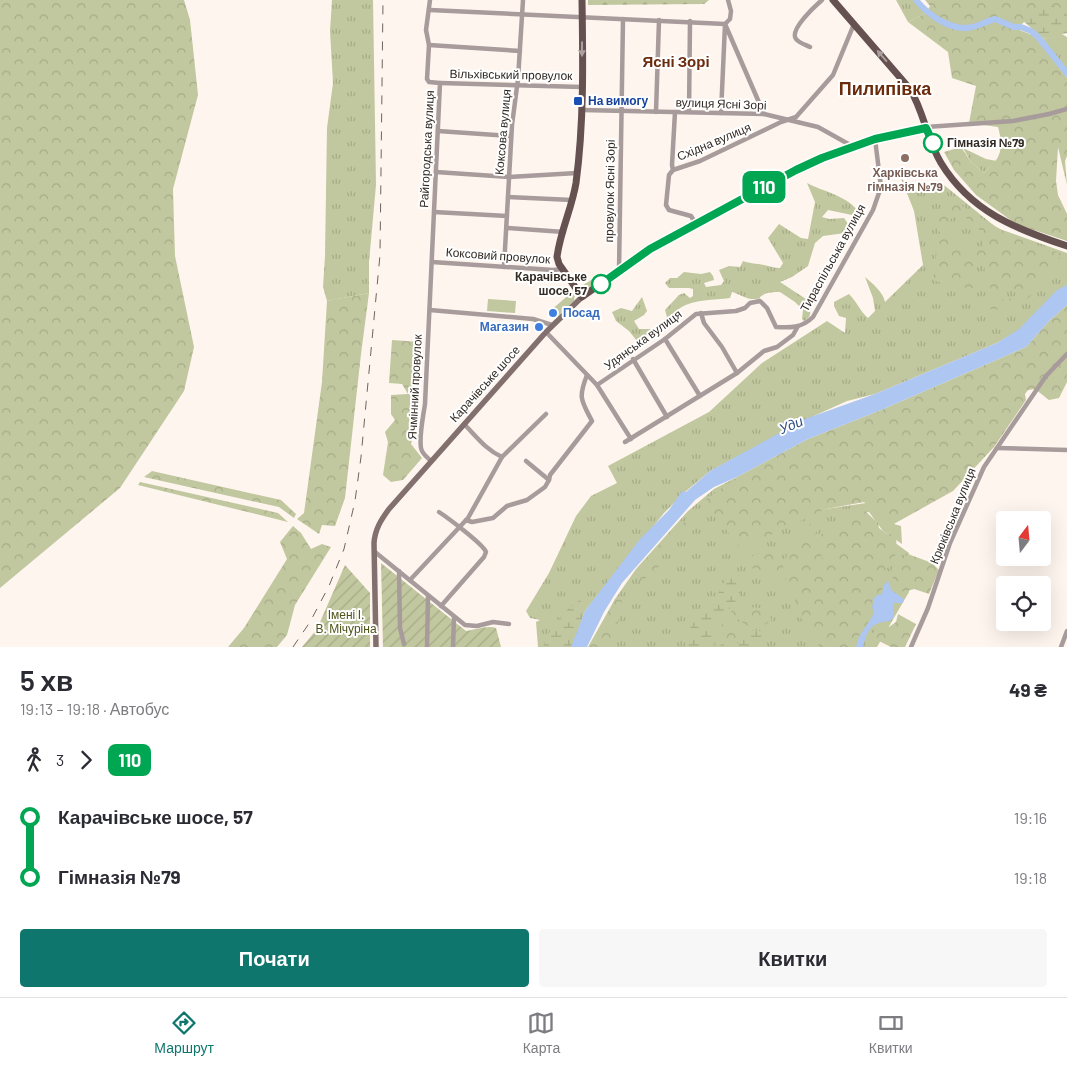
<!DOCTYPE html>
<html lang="uk">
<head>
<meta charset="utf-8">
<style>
  :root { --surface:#fff; --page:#f7f7f7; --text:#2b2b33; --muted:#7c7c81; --line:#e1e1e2; --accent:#0f766e }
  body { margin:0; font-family:Barlow,sans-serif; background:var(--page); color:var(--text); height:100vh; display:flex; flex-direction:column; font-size:19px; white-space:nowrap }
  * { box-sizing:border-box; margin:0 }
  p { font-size:16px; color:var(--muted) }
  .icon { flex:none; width:28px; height:28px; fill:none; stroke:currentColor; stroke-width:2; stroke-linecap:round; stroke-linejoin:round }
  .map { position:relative; height:647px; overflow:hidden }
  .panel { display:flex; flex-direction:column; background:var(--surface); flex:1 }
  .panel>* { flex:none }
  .badge { padding:0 10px; border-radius:8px; font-size:18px; line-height:32px }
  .needle { width:32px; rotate:16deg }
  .fabs { position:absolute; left:996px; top:511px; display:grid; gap:10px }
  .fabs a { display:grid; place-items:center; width:55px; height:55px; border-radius:5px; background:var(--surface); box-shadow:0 5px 20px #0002; font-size:25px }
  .map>.badge { position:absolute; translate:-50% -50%; box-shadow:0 0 0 2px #fff }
  .legs { display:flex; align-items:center; gap:8px; height:55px; padding:0 20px; font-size:16px }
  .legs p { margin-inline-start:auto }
  .summary { display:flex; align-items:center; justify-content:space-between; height:85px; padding:0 20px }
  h1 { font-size:28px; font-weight:600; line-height:38px }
  .primary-button { display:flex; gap:10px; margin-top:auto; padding:10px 20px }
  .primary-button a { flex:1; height:58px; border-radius:5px; background:var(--accent); color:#fff; font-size:20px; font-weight:600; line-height:58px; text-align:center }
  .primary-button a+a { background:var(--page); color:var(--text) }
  ul { padding:0 20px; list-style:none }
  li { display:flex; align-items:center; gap:18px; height:60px; font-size:19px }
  li i { display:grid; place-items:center; width:8px; height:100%; margin:0 6px; background:currentColor }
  li i::after { content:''; width:12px; height:12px; margin:-6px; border:4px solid; border-radius:50%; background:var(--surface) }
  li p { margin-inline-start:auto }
  li:first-child i { background:linear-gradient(#0000 50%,currentColor 0) }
  li:last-child i { background:linear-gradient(currentColor 50%,#0000 0) }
  .menu { display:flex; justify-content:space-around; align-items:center; height:70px; border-top:1px solid var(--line); background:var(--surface); font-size:14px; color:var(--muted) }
  .menu a { display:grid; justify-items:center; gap:2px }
  .menu .active { color:var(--accent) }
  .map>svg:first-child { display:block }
  .grass { fill:url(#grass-tufts) }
  .forest { fill:url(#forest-crowns) }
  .wetland { fill:url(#wetland-marsh) }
  .cemetery { fill:url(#cemetery-stones) }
  .garden { fill:url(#garden-furrows) }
  .pitch { fill:#c1c79e }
  .water { fill:#adc6f2 }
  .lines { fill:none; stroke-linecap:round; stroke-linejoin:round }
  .river { stroke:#adc6f2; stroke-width:6 }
  .street { stroke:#a89b9b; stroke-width:4.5 }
  .secondary { stroke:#82706f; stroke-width:5.5 }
  .primary { stroke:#665151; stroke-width:7 }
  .rail { stroke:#6d655e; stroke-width:1; stroke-dasharray:9 9; stroke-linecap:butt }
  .oneway { fill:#ab9f9f }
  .line-1-casing { stroke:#fff; stroke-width:11 }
  .line-1 { stroke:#00a651; stroke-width:8 }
  .transit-dot { fill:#1a4fb4; stroke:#fff; stroke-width:2 }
  .stop-1-dot { fill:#fff; stroke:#00a651; stroke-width:2.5 }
  .education-dot { fill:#8d6e63; stroke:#fff; stroke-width:2 }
  .shop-dot { fill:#3f7fe0; stroke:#fff; stroke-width:2 }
  .labels { text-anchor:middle; stroke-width:4; stroke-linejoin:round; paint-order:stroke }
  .street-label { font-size:12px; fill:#322a24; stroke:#fff }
  .transit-label { font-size:12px; font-weight:bold; fill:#164399; stroke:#fff; text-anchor:start }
  .stop-label { font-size:12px; font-weight:bold; fill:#322a24; stroke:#fff; text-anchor:start }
  .education-label { font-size:12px; font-weight:bold; fill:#785e54; stroke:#fff }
  .shop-label { font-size:12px; font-weight:bold; fill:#366cbe; stroke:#fff; text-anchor:start }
  .park-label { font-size:12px; fill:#4e541a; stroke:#fff }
  .water-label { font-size:14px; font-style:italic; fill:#2f4d84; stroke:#fff }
  .quarter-label { font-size:15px; font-weight:bold; fill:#6b2b0d; stroke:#fff }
  .district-label { font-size:18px; font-weight:bold; fill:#6b2b0d; stroke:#fff }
</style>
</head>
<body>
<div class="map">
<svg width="1067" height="647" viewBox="0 0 1067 647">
  <defs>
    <pattern id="grass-tufts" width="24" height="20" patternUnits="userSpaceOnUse" patternTransform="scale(1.25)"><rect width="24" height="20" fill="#c1c79e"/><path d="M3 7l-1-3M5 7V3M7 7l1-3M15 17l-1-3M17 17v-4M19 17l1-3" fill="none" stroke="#a6ab88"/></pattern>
    <pattern id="forest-crowns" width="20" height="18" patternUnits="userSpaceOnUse" patternTransform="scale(1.25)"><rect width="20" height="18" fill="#c1c79e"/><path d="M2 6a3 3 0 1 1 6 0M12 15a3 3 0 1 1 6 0" fill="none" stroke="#a6ab88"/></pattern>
    <pattern id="wetland-marsh" width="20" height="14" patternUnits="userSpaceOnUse" patternTransform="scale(1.25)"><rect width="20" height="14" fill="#c1c79e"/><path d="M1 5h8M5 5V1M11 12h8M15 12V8" fill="none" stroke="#a6ab88"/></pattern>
    <pattern id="cemetery-stones" width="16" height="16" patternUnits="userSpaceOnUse" patternTransform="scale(1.25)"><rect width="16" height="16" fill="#c1c79e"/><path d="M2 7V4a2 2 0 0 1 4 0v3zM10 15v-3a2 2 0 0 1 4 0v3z" fill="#a6ab88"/></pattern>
    <pattern id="garden-furrows" width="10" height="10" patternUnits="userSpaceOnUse" patternTransform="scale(1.25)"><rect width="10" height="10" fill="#c1c79e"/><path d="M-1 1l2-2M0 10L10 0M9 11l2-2" fill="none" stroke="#a6ab88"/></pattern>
  </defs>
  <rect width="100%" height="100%" fill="#fef5ee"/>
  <!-- grass -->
  <g class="grass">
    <polygon points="332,0 373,0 376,185 369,262 369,293 327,301 323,287 325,256 327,128 333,83 330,31"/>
    <polygon points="896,0 915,0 926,13 908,22"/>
    <polygon points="1060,33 1067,37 1067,72 1042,40"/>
    <polygon points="963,148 986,159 997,161 984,173 971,162"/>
    <path d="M901 178 912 190 939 181 997 228 1067 253V285L1019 330 997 343 875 394 847 401 816 415 710 471 685 492 664 513 585 611 572 647H538L536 622 540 620 530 618 526 611 549 573 576 516 591 496 617 483 608 466 709 412 762 363 827 321 845 333 846 318 839 316 834 306V302L849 294C857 302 860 311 868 318L875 311 873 298 865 277C873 284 883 292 885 302L923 265 914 211Z"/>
    <path d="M807 183C822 191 847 196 857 210L852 215 828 210 822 217 829 219 844 218 851 228V236L845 233 823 236 815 243 808 266 792 277 780 282 809 301C810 310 813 317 804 321L802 319 803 310 795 302 780 292C775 292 767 292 763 295 756 299 764 298 756 299 746 300 740 294 732 292L730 298C714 300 694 299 680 308 674 312 674 321 667 326 659 331 652 335 646 342L637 341 629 331 616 321 612 312 621 308 632 311 642 297 647 311 644 315 634 321 639 329H654C658 324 662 322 667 317L665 310 679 295 684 293 690 298 693 296V289L689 288H669L665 283 670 278H677L684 272 701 274 710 272 713 276 714 280 704 283 706 287 721 285 724 281 719 270 729 266 740 267 743 261C751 264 756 263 764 265 770 266 774 268 780 268L783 263 768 238 779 224 801 238 808 239 815 202Z"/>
    <path d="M593 279H596L598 281C594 286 587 292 580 291L578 288Z"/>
    <polygon points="573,291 575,294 574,301 556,318 549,316 549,312"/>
    <polygon points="735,478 713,509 814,514 826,509 866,503 894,524 901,526 902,544 883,531 869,512 857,515 909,553 909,592 877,647 596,647 615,599 636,569 688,511 714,489"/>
  </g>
  <!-- forest -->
  <g class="forest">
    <polygon points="0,0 184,0 190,20 198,95 173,189 175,256 194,347 184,391 120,488 0,588"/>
    <path d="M925 0H1067V12L1033 13 1017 29 1032 35 1043 45 1067 78V156L1065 161 1067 185 1058 147 1056 181 1058 195 1067 214V241L1016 224 976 195 954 170 944 152 961 147 971 162 984 173C1001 158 1004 149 998 127L969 123 976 86 952 78 948 52 908 22 926 13 930 6Z"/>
    <path d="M949 196 972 213 1014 237 1062 254 1032 295 1012 310 984 309 986 301C996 301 1004 298 1015 299L1016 290 1009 287 995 293 990 288 991 279 985 274 984 264 977 261 972 267 976 279V288L953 287 933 280 938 242 948 235C955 241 959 246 969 244L973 247 981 248 985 237 975 224 960 214 951 219 941 234 935 225Z"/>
    <polygon points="369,293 361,354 345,498 335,526 322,525 319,534 297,519 304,513 322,382 327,301"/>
    <polygon points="1067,305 1067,382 1059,398 1049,400 1035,389 1028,390 1025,394 1026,400 994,447 953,491 892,525 864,502 826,509 741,549 704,501 737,477 808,439 881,410 1026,347 1050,320"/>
    <path d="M392 340 420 342 416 369 419 376 422 377C420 385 413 387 410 395L414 398V408L408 415 412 420 410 428 415 431 411 444 422 458 403 480 391 482 383 475 388 442 385 432 395 420 391 414V395L408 394 402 384 389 383Z"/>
    <polygon points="152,471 281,500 296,514 294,518 279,507 144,477"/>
    <polygon points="140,482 278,513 288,522 138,485"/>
    <path d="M865 511 878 523 879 528 887 534 896 535C897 552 897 560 884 571L889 579 883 585 881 594 874 596 871 607 873 612C868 627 859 629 856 647H820L799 615 790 610V607H795L796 604 792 590 781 587 775 581 774 572 765 575 761 570C756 570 752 569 748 565V559L768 546 767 553 776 550C783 559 785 569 783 580H786C788 568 782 549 794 541L797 542 804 530 811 523 817 525V531L809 545 821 548 822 553 820 562 826 552 829 558 835 555 819 542 824 527 840 525 857 512Z"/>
    <polygon points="689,517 696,527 682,542 673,534"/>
    <polygon points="293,526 301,533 311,549 322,544 331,547 295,605 287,635 277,647 228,647 244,628 287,559 280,542"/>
    <polygon points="666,539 671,545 661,557 666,561 643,580 637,581 636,573 650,554"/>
    <polygon points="908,554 932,563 939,570 929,594 914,589 904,592 895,587 891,570"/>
    <polygon points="615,599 622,600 618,624 612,623 609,628 613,634 612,640 604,640 599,647 588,647"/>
    <polygon points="735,606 761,608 772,620 758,629 746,625 738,619 736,623 741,628 735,644 730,642 719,629"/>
    <polygon points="898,614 916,624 905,647 891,647 871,637 876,628 882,626 889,627 896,622"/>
  </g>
  <!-- wetland -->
  <g class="wetland">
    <polygon points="1050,5 1067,11 1067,33 1044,39 1022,20 1030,13"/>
    <path d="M731 574 741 576C747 606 720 607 710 630L716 647H685C687 639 688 627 695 621 702 615 710 609 715 601 720 590 722 582 731 574Z"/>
    <path d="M580 600 585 611 571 647H543C548 628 564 611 580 600Z"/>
    <polygon points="753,630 766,632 767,636 763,644 752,642 751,647 718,647 722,644 739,643"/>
  </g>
  <!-- cemetery -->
  <polygon class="cemetery" points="588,0 709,0 704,4 588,5"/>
  <!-- garden -->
  <g class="garden">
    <path d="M381 563 466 631C475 630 487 625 496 628L501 647H383Z"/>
    <polygon points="345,565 370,593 370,647 302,647 317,629"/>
  </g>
  <!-- pitch -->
  <polygon class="pitch" points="488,299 516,301 515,313 487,311"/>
  <!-- water -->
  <g class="water">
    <polygon points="1053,53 1067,70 1067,78 1052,58"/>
    <polygon points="1067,285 1067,305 1050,320 1026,347 881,410 808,439 737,477 714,487 695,500 622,583 604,612 587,647 571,647 585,611 640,539 669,510 682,491 686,492 710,471 805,419 875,394 997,343 1019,329 1057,290"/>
    <path d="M889 581 891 590 904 599 903 603H893L894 617C890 622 888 621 883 622 869 624 866 635 863 647H856C859 631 869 626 874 612L872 607 875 596 882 594 884 585Z"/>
  </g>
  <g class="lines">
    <!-- river -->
    <path class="river" d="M916 0C928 15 952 32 972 27 978 26 987 21 995 19L1014 27H1021L1031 31 1038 37 1067 73"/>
    <!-- street -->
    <g class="street">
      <path d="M430 0 426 30 429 45 427 79 429 82 440 83 425 404C423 418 419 435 421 448 422 454 427 457 431 461"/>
      <polyline points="430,10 725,24 730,19 731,11 728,0"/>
      <polyline points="725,24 764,114"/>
      <polyline points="429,45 520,51"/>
      <path d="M810 47C806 45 799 43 796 39 789 30 815 6 822 0"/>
      <polyline points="440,83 582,87"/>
      <polyline points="582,110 764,114 818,127 852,146"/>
      <polyline points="656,112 659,20"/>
      <polyline points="675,112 672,165 673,170 669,175 666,205 669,210 691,216 696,224"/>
      <polyline points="689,112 690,21"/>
      <polyline points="721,113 725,25"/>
      <polyline points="926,127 1013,121 1049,114 1067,109"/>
      <polyline points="438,131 511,136"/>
      <polyline points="673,170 700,161 781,122 796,117 833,75 854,24"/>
      <polyline points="436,172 509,177 577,173"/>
      <polyline points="508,197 572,200"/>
      <polyline points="434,212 507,216"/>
      <polyline points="507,228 564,232"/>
      <polyline points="432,262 553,270 562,269"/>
      <polyline points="504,267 512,125 518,79 523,0"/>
      <polyline points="619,271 623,19"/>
      <polyline points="430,310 533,319 552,325"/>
      <polyline points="701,313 704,323 722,347 737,373"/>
      <polyline points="546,332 597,385 631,439"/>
      <polyline points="665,339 700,396"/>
      <polyline points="633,359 667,417"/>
      <path d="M597 385 665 339 696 314 736 311 745 308 750 303 760 301 767 308 776 327C790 328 802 328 813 317L873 210 881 187 875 139"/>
      <path d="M464 424C476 436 486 450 502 457"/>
      <polyline points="625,442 737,373 764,351 777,347 793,335 798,326"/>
      <polyline points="997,448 1067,450"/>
      <polyline points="526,461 549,480"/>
      <path d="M439 512C448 518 483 544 486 552L484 557 441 606"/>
      <path d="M466 520 472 522 493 518 507 506 527 500 545 487 549 480 550 475 592 421C581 400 578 398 587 375"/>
      <polyline points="375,552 465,625 477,626 493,622 509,624"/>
      <polyline points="399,571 400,628 404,644"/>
      <polyline points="410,580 468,518 502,457 546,414"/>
      <polyline points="427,647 428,596"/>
      <polyline points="453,647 454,617"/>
      <polyline points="911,647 928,608 950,543 984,467 1046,376 1067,354"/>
      <polyline points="1061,647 1067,631"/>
    </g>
    <!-- secondary -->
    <path class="secondary" d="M376 647 374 543C375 529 381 520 389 509L546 332 582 297"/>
    <!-- primary -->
    <g class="primary">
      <path d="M582 0C583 61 584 123 576 183 572 208 560 232 557 257L559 264 582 297 650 249 796 170 852 146 894 134 926 127"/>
      <path d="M833 0 910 89C924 112 927 140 941 163 971 212 1016 229 1067 246"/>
    </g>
    <!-- rail -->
    <polyline class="rail" points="293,647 310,622 329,586 344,549 355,501 361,457 380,255 383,0"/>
  </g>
  <!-- one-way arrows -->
  <defs><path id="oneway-solid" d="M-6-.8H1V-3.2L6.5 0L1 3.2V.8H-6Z" transform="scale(1.25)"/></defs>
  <g class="oneway">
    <use href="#oneway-solid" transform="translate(582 49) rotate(90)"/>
    <use href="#oneway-solid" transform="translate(882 56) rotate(-131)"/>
  </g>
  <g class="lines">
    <!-- line-1 casing -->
    <g class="line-1-casing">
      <polyline id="line-1" points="601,284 650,249 796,170 822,158 875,139 926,128 933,143"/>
    </g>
    <!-- line-1 -->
    <use href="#line-1" class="line-1"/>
  </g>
  <!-- markers -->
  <rect class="transit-dot" x="573" y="96" width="10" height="10" rx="2.5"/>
  <g class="stop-1-dot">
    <circle cx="933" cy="143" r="9"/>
    <circle cx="601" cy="284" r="9"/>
  </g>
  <circle class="education-dot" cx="905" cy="158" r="5"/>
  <g class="shop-dot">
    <circle cx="553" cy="313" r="5"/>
    <circle cx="539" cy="327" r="5"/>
  </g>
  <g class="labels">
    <!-- street labels -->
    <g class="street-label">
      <text transform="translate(511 75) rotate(1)" y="4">Вільхівський провулок</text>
      <text transform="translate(721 104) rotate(2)" y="4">вулиця Ясні Зорі</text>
      <text transform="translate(503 132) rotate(-85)" y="4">Коксова вулиця</text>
      <text transform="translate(714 142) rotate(-23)" y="4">Східна вулиця</text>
      <text transform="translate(427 149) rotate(-87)" y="4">Райгородська вулиця</text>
      <text transform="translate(610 191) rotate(-89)" y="4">провулок Ясні Зорі</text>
      <text transform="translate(498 256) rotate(4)" y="4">Коксовий провулок</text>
      <text transform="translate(833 258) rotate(-61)" y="4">Тираспільська вулиця</text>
      <text transform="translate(643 340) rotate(-36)" y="4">Удянська вулиця</text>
      <text transform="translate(485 384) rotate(-48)" y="4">Карачівське шосе</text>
      <text transform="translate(415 387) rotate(-87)" y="4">Ячмінний провулок</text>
      <text transform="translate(953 516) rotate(-68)" y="4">Крюківська вулиця</text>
    </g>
    <!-- transit labels -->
    <g class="transit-label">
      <text x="588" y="105">На вимогу</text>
    </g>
    <!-- stop labels -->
    <g class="stop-label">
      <text x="947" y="147">Гімназія №79</text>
      <text x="587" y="281" text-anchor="end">Карачівське<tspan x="587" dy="14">шосе, 57</tspan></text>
    </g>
    <!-- education labels -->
    <g class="education-label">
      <text x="905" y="177">Харківська<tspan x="905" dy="14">гімназія №79</tspan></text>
    </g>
    <!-- shop labels -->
    <g class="shop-label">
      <text x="563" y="317">Посад</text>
      <text x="529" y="331" text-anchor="end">Магазин</text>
    </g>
    <!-- park labels -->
    <g class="park-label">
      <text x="346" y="619">Імені І.<tspan x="346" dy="14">В. Мічуріна</tspan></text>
    </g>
    <!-- water labels -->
    <g class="water-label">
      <text transform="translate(791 425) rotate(-23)" y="5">Уди</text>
    </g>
    <!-- quarter labels -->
    <g class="quarter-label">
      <text x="676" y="67">Ясні Зорі</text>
    </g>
    <!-- district labels -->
    <g class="district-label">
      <text x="885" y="95">Пилипівка</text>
    </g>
  </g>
</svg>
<div class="fabs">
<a><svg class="needle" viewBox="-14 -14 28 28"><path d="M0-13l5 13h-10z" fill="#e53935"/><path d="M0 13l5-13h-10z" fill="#7c7c81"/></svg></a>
<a><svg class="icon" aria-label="locate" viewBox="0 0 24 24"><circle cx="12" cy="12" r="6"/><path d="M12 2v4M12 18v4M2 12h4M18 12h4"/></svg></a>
</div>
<b class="badge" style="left:764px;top:187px;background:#00a651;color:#fff">110</b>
</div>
<section class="panel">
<div class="summary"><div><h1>5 хв</h1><p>19:13 – 19:18 · Автобус</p></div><b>49 ₴</b></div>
<div class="legs"><svg class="icon" aria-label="walk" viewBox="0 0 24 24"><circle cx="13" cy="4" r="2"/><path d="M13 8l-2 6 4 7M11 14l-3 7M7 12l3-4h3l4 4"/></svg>3<svg class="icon" aria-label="forward" viewBox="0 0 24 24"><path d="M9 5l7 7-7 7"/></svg><b class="badge" style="background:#00a651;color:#fff">110</b></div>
<ul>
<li><i style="color:#00a651"></i><b>Карачівське шосе, 57</b><p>19:16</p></li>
<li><i style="color:#00a651"></i><b>Гімназія №79</b><p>19:18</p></li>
</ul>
<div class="primary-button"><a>Почати</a><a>Квитки</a></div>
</section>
<nav class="menu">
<a class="active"><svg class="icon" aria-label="directions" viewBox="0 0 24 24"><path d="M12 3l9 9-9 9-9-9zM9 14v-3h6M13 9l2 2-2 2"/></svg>Маршрут</a>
<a><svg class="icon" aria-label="map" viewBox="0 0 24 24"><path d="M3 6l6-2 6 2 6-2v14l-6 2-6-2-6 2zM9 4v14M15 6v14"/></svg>Карта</a>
<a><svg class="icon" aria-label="tickets" viewBox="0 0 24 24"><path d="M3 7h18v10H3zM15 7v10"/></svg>Квитки</a>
</nav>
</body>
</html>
